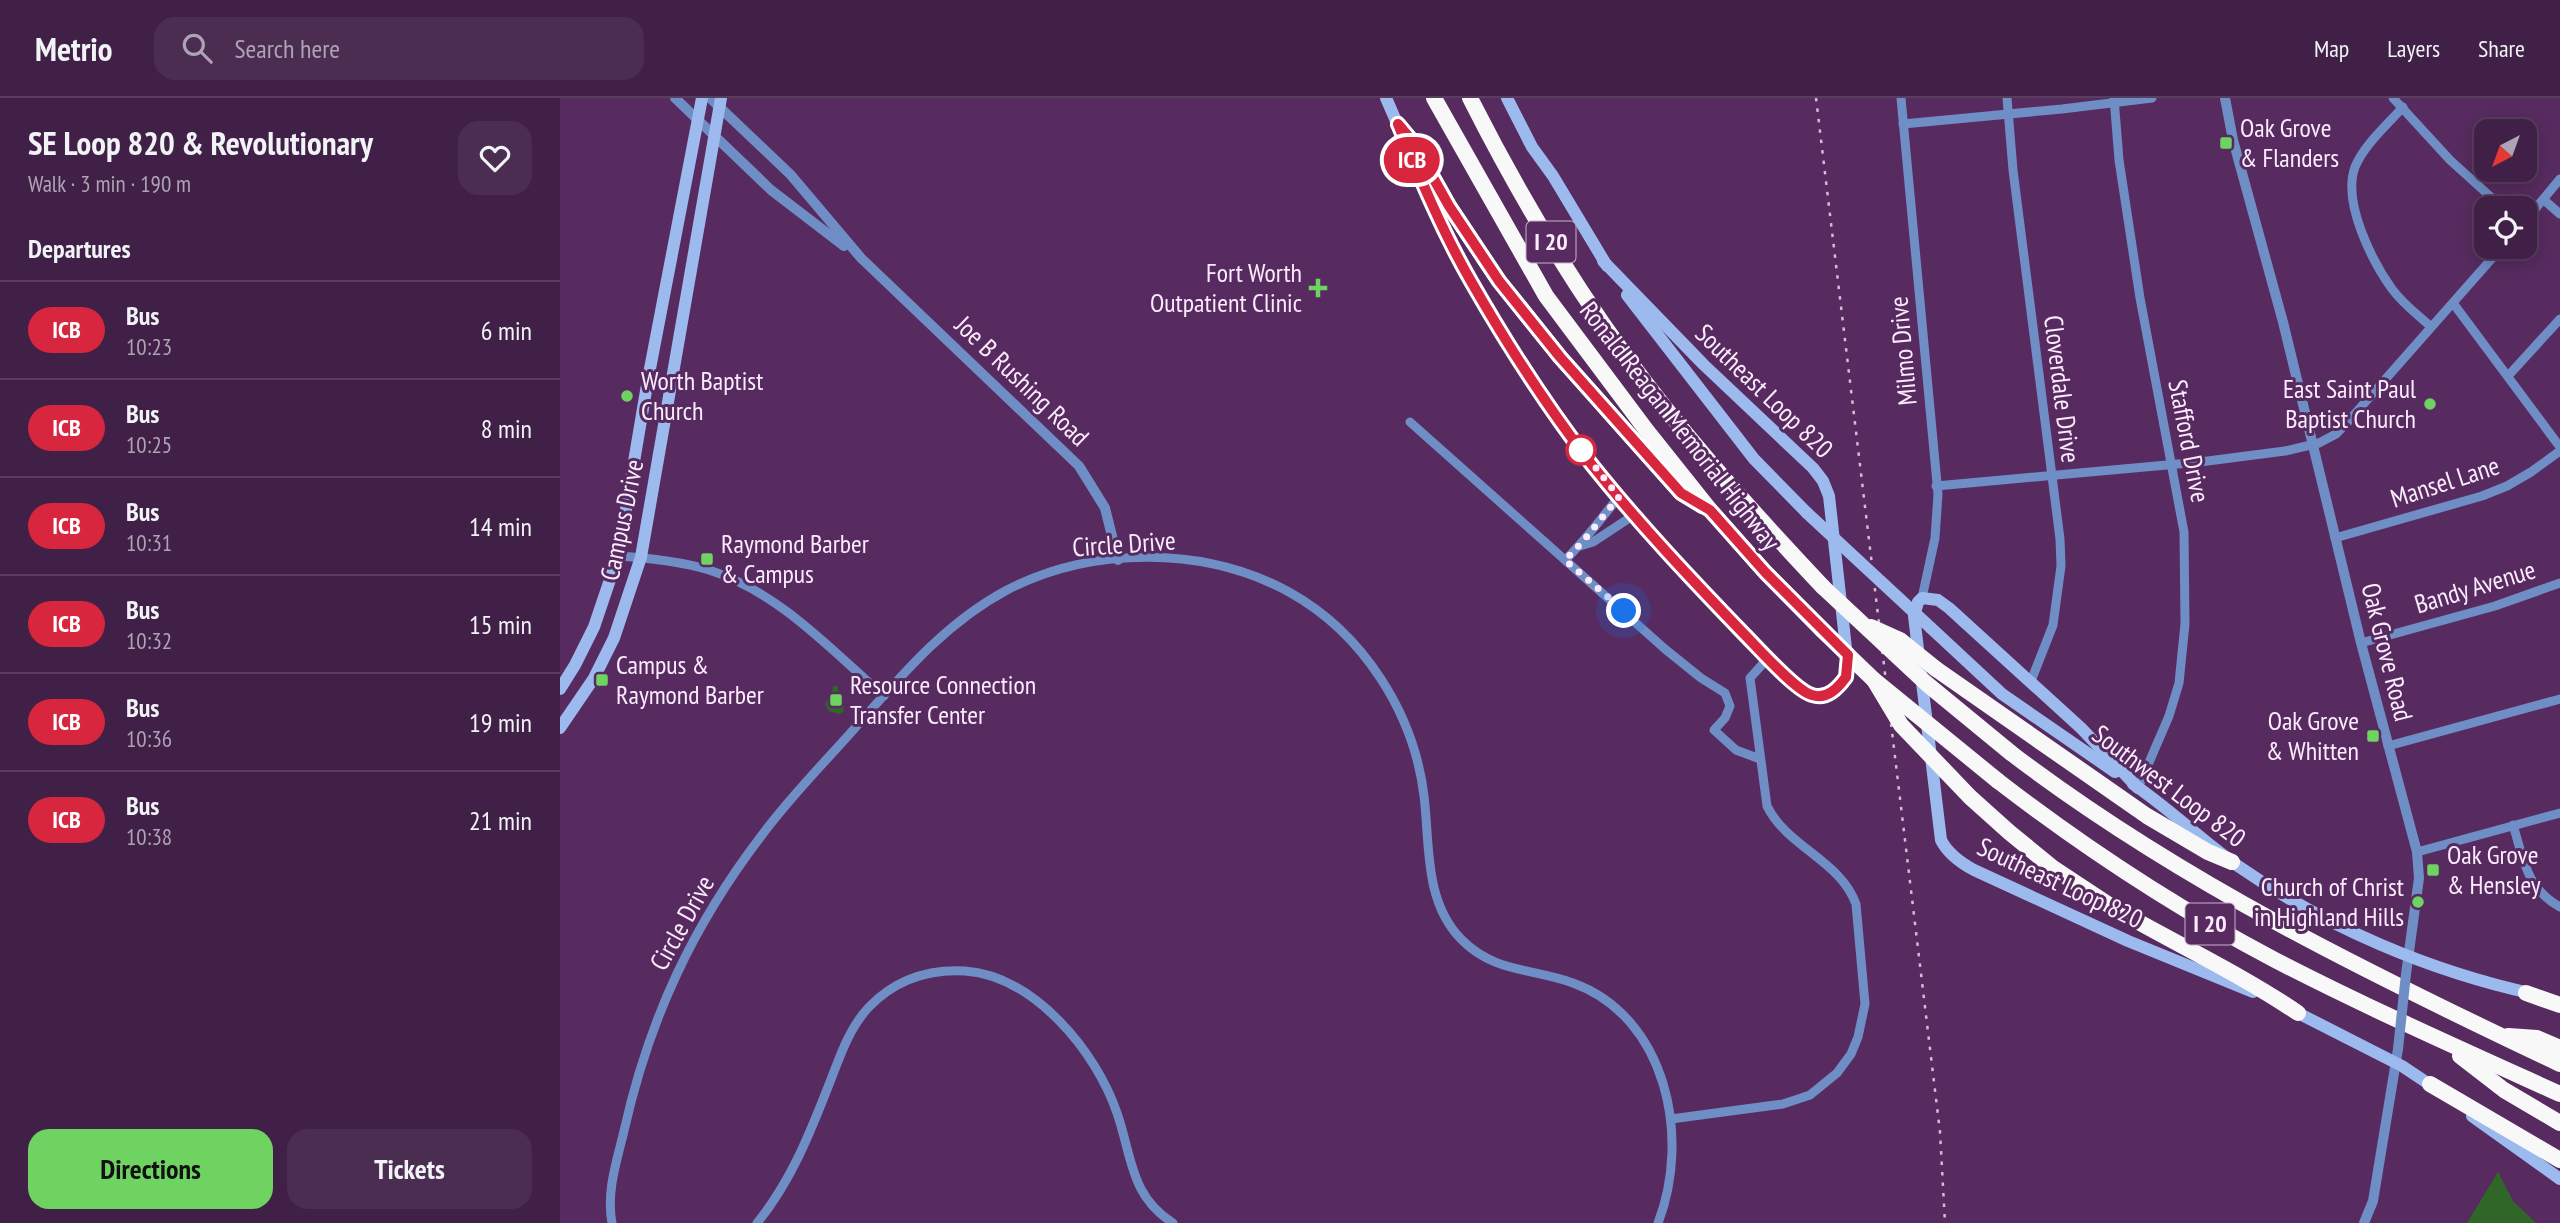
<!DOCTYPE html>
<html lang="en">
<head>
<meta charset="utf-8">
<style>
  :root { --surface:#412047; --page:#4c2d52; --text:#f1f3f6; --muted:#aea3b4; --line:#5a3e60; --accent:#6ed361 }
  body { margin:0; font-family:"PT Sans Narrow",sans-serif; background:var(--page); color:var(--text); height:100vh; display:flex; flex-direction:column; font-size:26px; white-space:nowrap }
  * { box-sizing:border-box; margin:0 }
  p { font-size:23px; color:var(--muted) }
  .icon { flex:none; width:38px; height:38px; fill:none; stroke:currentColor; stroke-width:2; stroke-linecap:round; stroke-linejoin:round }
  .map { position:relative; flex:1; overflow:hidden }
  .panel { display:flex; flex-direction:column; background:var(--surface); width:560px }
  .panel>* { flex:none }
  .badge { padding:0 14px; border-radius:23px; font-size:24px; line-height:46px }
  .needle { width:46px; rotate:221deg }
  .controls { position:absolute; left:1914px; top:21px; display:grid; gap:14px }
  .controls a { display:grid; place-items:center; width:63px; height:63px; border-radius:14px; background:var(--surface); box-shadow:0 4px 18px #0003,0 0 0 2px var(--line); font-size:35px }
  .you { position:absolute; width:35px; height:35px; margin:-18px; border:5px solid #fff; border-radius:50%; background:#1a73e8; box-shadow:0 0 0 10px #1a73e833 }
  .map>.badge { position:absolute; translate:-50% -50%; box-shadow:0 0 0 4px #fff }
  h2 { padding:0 28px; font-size:26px; line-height:63px }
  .round { display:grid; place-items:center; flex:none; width:74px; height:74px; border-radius:21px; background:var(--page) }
  .summary { display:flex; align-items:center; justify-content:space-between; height:119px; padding:0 28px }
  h1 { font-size:33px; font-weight:600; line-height:52px }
  .action { display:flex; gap:14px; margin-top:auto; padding:14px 28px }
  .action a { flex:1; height:80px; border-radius:21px; background:var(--accent); color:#111; font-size:28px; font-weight:600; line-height:80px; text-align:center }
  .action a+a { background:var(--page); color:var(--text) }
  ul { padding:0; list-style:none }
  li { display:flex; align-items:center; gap:21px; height:98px; padding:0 28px; border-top:2px solid var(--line) }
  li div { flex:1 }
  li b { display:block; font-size:26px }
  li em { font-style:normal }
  li .badge { min-width:77px; font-weight:700; text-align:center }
  header { display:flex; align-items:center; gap:42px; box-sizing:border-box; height:98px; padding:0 35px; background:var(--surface); border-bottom:2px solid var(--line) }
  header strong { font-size:33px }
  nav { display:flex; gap:38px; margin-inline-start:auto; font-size:24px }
  .search { width:490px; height:63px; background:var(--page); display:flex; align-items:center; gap:18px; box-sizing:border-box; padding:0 24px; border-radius:21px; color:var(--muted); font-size:26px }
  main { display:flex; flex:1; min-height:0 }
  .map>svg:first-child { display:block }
  .green { fill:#306729 }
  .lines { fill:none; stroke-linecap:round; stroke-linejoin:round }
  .minor { stroke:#6f8ec5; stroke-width:9 }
  .tertiary { stroke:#6f8ec5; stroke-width:10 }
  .secondary { stroke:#9cbaee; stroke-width:12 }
  .motorway { stroke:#f8f8f8; stroke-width:16 }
  .rail { stroke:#d3bcd7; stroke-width:2.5; stroke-dasharray:3.5 7; stroke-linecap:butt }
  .tertiary-bridge { stroke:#6f8ec5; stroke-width:10 }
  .secondary-bridge { stroke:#9cbaee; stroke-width:12 }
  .motorway-bridge { stroke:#f8f8f8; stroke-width:16 }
  .line-casing { stroke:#fff; stroke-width:16 }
  .line { stroke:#d7263d; stroke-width:10 }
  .walk { stroke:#fbebfd; stroke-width:7; stroke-dasharray:0 12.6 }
  .poi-dot { fill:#6ed361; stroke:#572b5f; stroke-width:2.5 }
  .stop-dot { fill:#fff; stroke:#d7263d; stroke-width:3.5 }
  .labels { text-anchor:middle; stroke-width:6; stroke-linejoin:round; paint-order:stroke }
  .shield { fill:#572b5f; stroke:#cab1ce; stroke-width:2 }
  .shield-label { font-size:24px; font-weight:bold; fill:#fbebfd }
  .poi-label { font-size:26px; fill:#fbebfd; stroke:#572b5f; text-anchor:start }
  .street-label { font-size:26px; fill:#fbebfd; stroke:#572b5f }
</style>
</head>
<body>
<header>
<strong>Metrio</strong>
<div class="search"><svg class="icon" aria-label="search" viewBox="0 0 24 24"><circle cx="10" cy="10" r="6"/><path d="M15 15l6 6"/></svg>Search here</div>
<nav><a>Map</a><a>Layers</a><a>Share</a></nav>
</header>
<main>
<section class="panel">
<div class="summary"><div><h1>SE Loop 820 &amp; Revolutionary</h1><p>Walk · 3 min · 190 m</p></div><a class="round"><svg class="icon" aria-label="heart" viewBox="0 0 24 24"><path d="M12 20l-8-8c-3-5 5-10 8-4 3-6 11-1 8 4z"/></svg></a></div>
<h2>Departures</h2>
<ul>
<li><span class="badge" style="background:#d7263d;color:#fff">ICB</span><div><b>Bus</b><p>10:23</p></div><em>6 min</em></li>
<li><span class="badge" style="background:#d7263d;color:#fff">ICB</span><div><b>Bus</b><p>10:25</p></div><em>8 min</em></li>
<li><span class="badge" style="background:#d7263d;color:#fff">ICB</span><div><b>Bus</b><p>10:31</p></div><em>14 min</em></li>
<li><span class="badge" style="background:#d7263d;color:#fff">ICB</span><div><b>Bus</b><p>10:32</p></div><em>15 min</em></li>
<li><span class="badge" style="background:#d7263d;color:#fff">ICB</span><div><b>Bus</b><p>10:36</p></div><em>19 min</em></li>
<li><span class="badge" style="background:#d7263d;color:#fff">ICB</span><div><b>Bus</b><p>10:38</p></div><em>21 min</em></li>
</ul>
<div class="action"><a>Directions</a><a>Tickets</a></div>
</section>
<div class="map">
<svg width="2000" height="1125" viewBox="0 0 2000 1125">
  <rect width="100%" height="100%" fill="#572b5f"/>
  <!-- green -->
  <g class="green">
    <polygon points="274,588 277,588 284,608 283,614 279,616 269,613 265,607"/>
    <polygon points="1938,1074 1953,1103 1976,1125 1907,1125"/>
  </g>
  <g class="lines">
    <!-- minor -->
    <g class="minor">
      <polyline points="1341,0 1378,396 1375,440 1362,500"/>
      <polyline points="1447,0 1453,72 1500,441 1501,468 1493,527 1471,583"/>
      <polyline points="1554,0 1559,62 1580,200 1624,434 1625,526 1619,585 1609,618 1578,690"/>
      <polyline points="1833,0 1890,62 1943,110"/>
      <path d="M1843 9C1827 27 1804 47 1795 69 1782 104 1812 163 1832 191 1843 206 1858 217 1871 229"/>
      <polyline points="1343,26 1502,11 1592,0"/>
      <polyline points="1984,102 2000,116"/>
      <polyline points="1965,123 2000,81"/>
      <polyline points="1893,205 2000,349"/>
      <polyline points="1948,278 2000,221"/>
      <polyline points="850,324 1105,551 1141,580 1165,595 1170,608 1165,620 1154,632 1176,652 1200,661"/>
      <polyline points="1376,388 1640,364 1725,353 1759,345 1776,336 1785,327 1942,149"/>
      <polyline points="1775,440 1922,398 1947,388 1971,374 2000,353"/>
      <polyline points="1020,448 1033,444 1074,417"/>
      <path d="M58 458C89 460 120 463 149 472 219 494 270 551 324 598"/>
      <path d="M1005 462C1025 443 1041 420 1059 399"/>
      <polyline points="1801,545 1935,508 2000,485"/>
      <polyline points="1828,648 2000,601"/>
      <path d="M1953 727C1964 762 1966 790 2000 809"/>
      <polyline points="1857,754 2000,715"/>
      <path d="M1111 1021 1223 1006 1250 997 1277 975 1291 956 1298 939 1305 906 1296 806C1280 762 1227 749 1207 708L1190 580 1208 560"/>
      <path d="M52 1125C46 1094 57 1062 64 1033 89 921 133 827 202 737 230 699 264 665 295 630 341 578 385 525 447 492 532 448 645 448 729 494 803 535 854 615 864 698 870 747 864 803 901 841 934 875 972 870 1013 885 1107 919 1131 1040 1098 1125"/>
      <path d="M197 1125C229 1086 248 1040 266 994 278 965 287 932 309 909 335 882 368 871 405 873 474 878 536 953 557 1015 572 1058 570 1098 613 1125"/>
    </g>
    <!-- tertiary -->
    <g class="tertiary">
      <polyline points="115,0 211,92 284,148"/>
      <polyline points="150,0 230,76 301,160 519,368 545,410 558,462"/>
      <polyline points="1665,0 1673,42 1723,224 1801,545 1857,754 1859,780 1846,876"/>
      <polyline points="1804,1125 1813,1103 1838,951"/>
    </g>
    <!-- secondary -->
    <g class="secondary">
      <path d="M826 0C854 63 878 128 913 187 941 234 970 281 1001 326 1057 404 1123 472 1189 541 1201 553 1237 593 1252 597 1271 603 1285 585 1288 568L1269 398 1263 383 1253 370 1144 267 1043 163"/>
      <polyline points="947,0 972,49 993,78 1047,168"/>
      <polyline points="1067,197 1194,361 1247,415"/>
      <polyline points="1371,530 1442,596 1555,674"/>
      <polyline points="0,591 15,567 34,529 58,458 88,281 142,0"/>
      <polyline points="0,630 34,580 54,540 81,459 161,0"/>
      <path d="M1573 686C1610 711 1642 743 1678 768 1766 829 1869 873 1974 896"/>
      <path d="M1578 690 1521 630 1389 510 1378 502 1362 500 1358 504 1354 518 1381 742C1388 756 1401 765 1414 772L1568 843 1693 894"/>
      <polyline points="1732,912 1842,968 1875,990"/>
      <polyline points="1912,1018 2000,1081"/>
    </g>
    <!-- motorway -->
    <g class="motorway">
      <polyline points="874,0 986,198 1087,333 1150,412 1205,474 1261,531"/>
      <path d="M910 0C960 99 1018 196 1085 284 1140 356 1201 423 1263 489"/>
      <polyline points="838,26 853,44 889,108 939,183 1000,259 1121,395 1142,408"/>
      <polyline points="1376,571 1587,718 1648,754 1672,764"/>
      <path d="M1451 655C1619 783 1810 876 2000 966"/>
      <path d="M1438 683C1525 750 1618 811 1715 862 1808 910 1905 953 2000 996"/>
      <path d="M1552 809C1614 845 1679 875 1738 915"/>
      <polyline points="1966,895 2000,907"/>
      <polyline points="1948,938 1977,940 2000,950"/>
      <polyline points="1900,958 1944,992 2000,1025"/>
      <polyline points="1870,986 2000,1062"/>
    </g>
    <!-- rail -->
    <polyline class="rail" points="1256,0 1380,1034 1385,1125"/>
    <!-- tertiary-bridge -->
    <polyline class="tertiary-bridge" points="1838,951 1846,876"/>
    <!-- secondary-bridge -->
    <polyline class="secondary-bridge" points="1247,415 1371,530"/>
    <!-- motorway-bridge -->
    <g class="motorway-bridge">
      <polyline points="1263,489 1367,586 1451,655"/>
      <polyline points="1311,529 1340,542 1376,571"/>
      <polyline points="1261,531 1314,582 1438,683"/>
      <polyline points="1314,582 1341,627 1410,699 1449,734 1493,770 1552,809"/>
    </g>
  </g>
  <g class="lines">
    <!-- line casing -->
    <g class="line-casing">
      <path id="line" d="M838 26 853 44 889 108 939 183 1000 259 1121 395 1150 412 1205 474 1288 557 1286 579C1278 590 1267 602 1252 597 1236 593 1198 550 1185 537 1132 482 1080 427 1032 367 988 310 948 248 912 185 883 135 860 80 838 26Z"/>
    </g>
    <!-- line -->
    <use href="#line" class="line"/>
    <!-- walk -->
    <path class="walk" d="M1021 352 1017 346 1059 399C1041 420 1025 443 1005 462L1064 513"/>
  </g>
  <!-- markers -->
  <g class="poi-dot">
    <rect x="1659" y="38" width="14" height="14" rx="3.5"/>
    <path d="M754.5 179.5h7v7h7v7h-7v7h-7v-7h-7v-7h7z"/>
    <circle cx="67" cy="298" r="7"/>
    <circle cx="1870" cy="306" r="7"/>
    <rect x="140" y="454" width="14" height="14" rx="3.5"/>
    <rect x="35" y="575" width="14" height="14" rx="3.5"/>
    <rect x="269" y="595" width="14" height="14" rx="3.5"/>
    <rect x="1806" y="631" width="14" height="14" rx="3.5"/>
    <rect x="1866" y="765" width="14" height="14" rx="3.5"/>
    <circle cx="1858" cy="804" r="7"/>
  </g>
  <circle class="stop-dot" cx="1021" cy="352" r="14"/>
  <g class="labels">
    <!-- shield labels -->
    <g class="shield">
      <rect x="966.5" y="123.5" width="49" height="41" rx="5"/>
      <rect x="1625.5" y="805.5" width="49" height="41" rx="5"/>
    </g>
    <g class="shield-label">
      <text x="991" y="152">I 20</text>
      <text x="1650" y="834">I 20</text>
    </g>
    <!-- poi labels -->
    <g class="poi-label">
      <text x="1680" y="39">Oak Grove<tspan x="1680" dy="30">&amp; Flanders</tspan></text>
      <text x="742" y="184" text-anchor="end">Fort Worth<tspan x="742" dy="30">Outpatient Clinic</tspan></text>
      <text x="81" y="292">Worth Baptist<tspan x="81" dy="30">Church</tspan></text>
      <text x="1856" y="300" text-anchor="end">East Saint Paul<tspan x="1856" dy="30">Baptist Church</tspan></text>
      <text x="161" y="455">Raymond Barber<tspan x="161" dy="30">&amp; Campus</tspan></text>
      <text x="56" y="576">Campus &amp;<tspan x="56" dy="30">Raymond Barber</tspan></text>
      <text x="290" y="596">Resource Connection<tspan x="290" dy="30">Transfer Center</tspan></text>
      <text x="1799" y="632" text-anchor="end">Oak Grove<tspan x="1799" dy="30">&amp; Whitten</tspan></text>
      <text x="1887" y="766">Oak Grove<tspan x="1887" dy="30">&amp; Hensley</tspan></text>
      <text x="1844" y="798" text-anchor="end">Church of Christ<tspan x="1844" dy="30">in Highland Hills</tspan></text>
    </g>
    <!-- street labels -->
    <g class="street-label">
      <text transform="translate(1343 253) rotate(-95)" y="9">Milmo Drive</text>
      <text transform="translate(462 283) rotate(44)" y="9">Joe B Rushing Road</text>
      <text transform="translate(1502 291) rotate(83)" y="9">Cloverdale Drive</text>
      <text transform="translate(1204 293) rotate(44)" y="9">Southeast Loop 820</text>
      <text transform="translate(1120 328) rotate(52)" y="9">Ronald Reagan Memorial Highway</text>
      <text transform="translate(1629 343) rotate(79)" y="9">Stafford Drive</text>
      <text transform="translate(1885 384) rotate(-18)" y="9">Mansel Lane</text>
      <text transform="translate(62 422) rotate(-78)" y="9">Campus Drive</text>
      <text transform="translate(564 446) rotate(-4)" y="9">Circle Drive</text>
      <text transform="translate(1915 489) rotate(-17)" y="9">Bandy Avenue</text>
      <text transform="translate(1827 554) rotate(76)" y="9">Oak Grove Road</text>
      <text transform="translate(1609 688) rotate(37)" y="9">Southwest Loop 820</text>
      <text transform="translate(1500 785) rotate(25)" y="9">Southeast Loop 820</text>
      <text transform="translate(122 825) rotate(-61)" y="9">Circle Drive</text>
    </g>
  </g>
</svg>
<div class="controls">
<a><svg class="needle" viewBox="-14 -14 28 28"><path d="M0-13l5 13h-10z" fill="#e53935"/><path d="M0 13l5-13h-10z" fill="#aea3b4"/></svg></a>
<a><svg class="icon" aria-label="locate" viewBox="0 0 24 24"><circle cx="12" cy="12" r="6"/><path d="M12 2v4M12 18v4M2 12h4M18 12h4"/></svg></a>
</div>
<div class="you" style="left:1064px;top:513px"></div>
<b class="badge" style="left:852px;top:62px;background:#d7263d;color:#fff">ICB</b>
</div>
</main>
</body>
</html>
